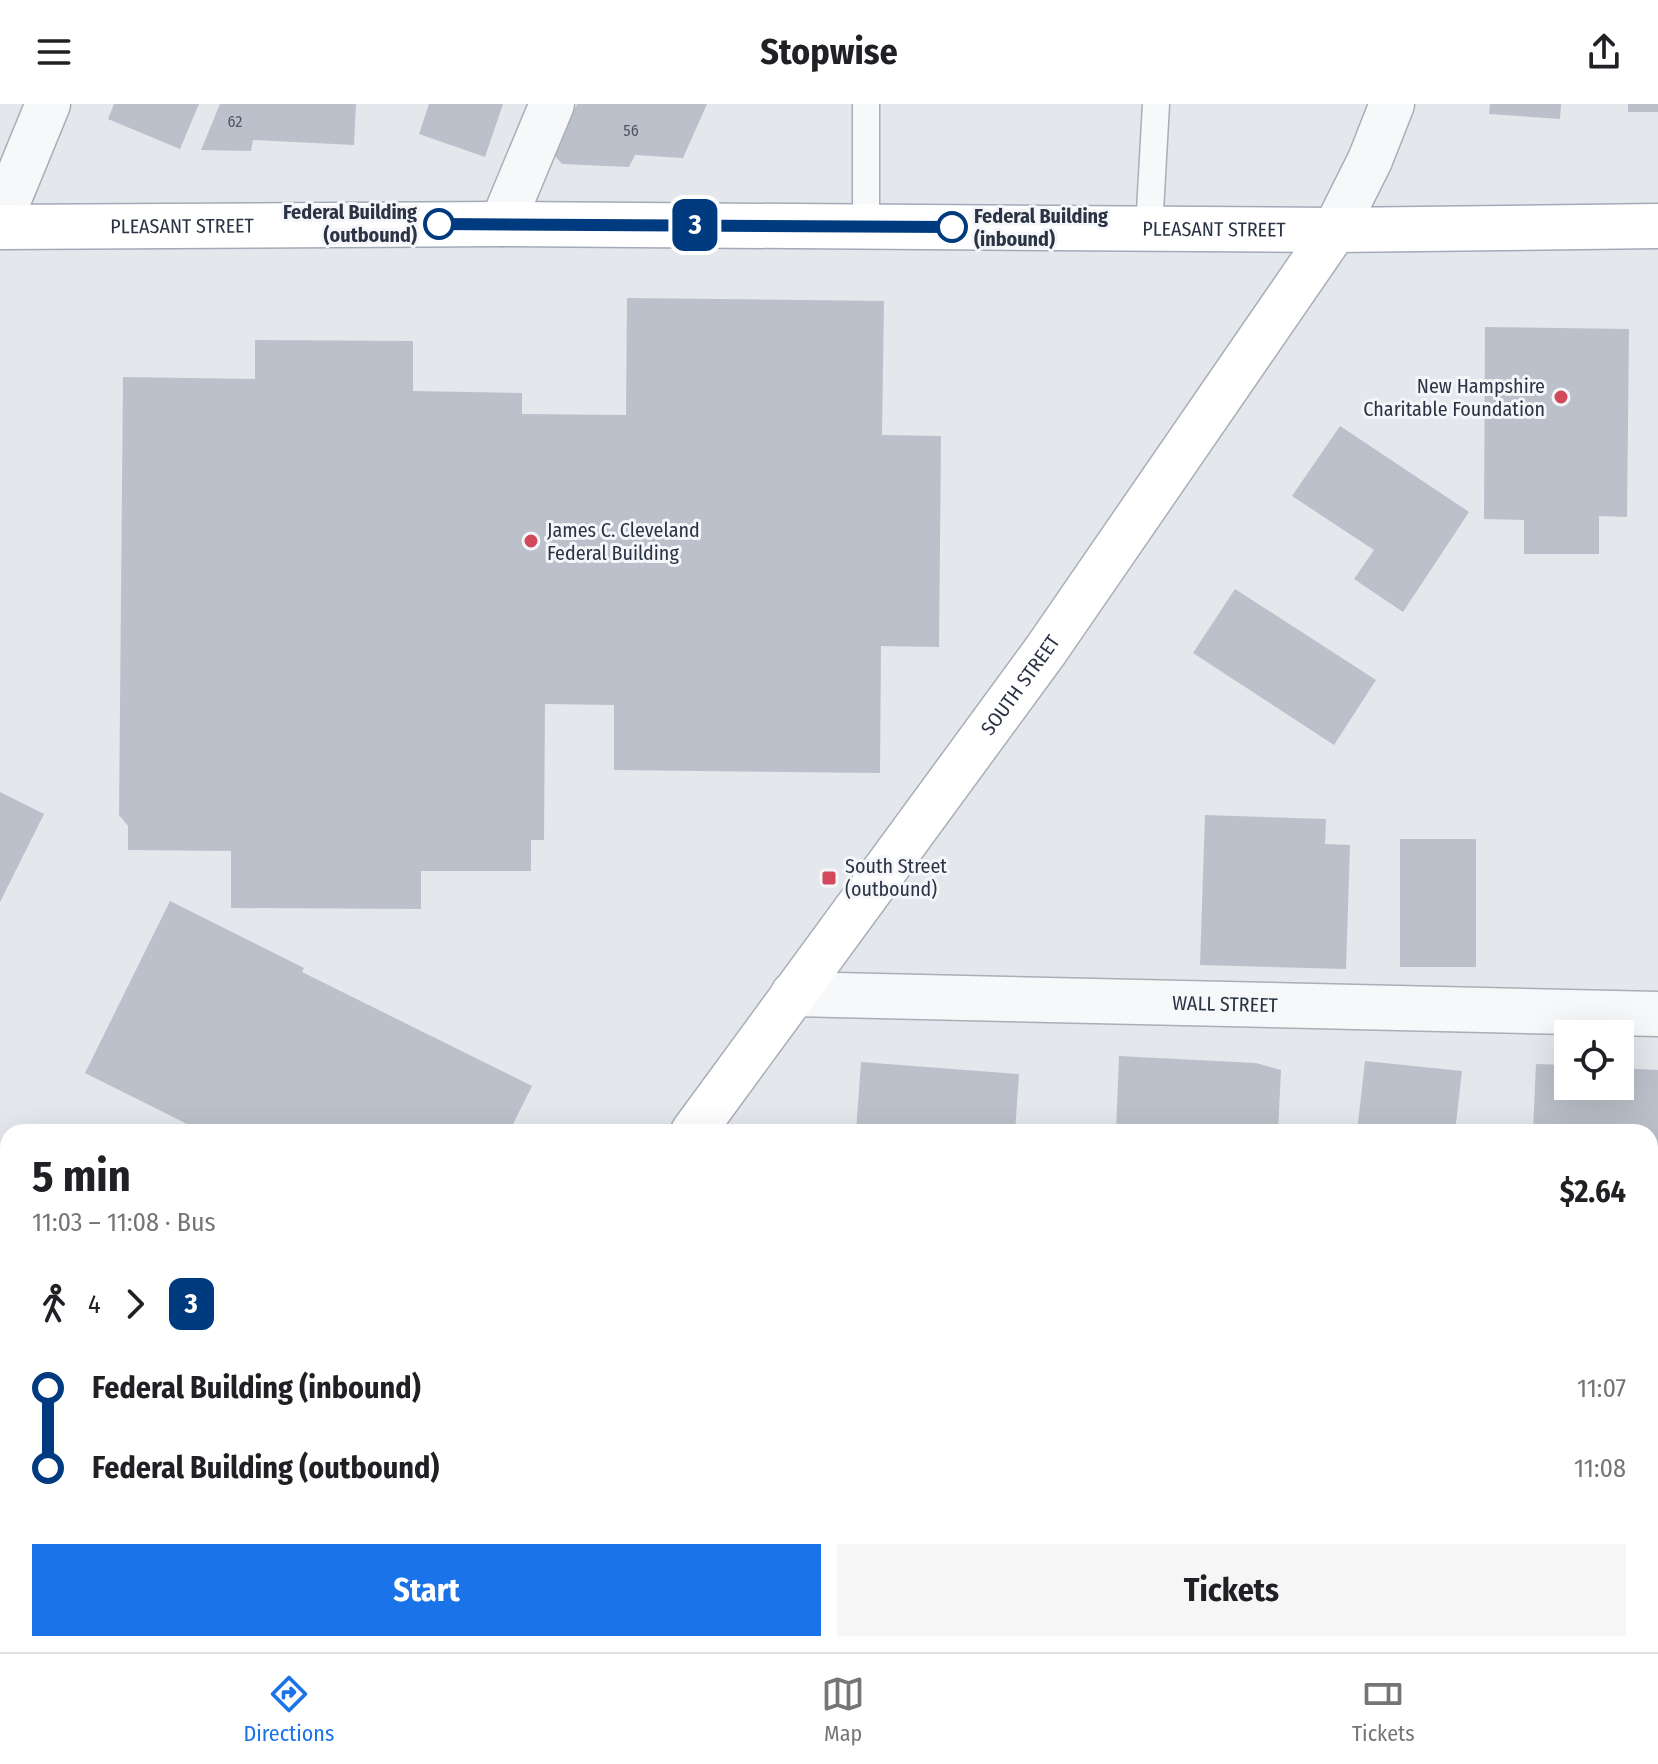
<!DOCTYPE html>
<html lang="en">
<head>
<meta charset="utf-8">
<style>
  :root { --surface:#fff; --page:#f6f6f6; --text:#202124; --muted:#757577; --line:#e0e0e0; --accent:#1a73e8 }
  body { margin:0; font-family:"Fira Sans Condensed",sans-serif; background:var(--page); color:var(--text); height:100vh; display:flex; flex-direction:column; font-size:30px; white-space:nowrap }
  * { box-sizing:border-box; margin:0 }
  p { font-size:26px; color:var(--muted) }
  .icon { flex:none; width:44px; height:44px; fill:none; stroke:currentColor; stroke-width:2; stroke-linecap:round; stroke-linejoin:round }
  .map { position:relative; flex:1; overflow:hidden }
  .panel { position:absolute; left:0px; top:1020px; width:1658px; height:528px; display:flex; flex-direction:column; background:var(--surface); border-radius:24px 24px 0 0; box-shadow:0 8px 32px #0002 }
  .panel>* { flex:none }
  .badge { padding:0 16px; border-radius:12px; font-size:28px; line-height:52px }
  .fabs { position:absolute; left:1554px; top:916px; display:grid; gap:16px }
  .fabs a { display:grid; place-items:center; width:80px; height:80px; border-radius:0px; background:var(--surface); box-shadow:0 8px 32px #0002; font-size:40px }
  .map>.badge { position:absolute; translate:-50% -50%; box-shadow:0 0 0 4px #fff }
  .legs { display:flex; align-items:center; gap:12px; height:88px; padding:0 32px; font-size:26px }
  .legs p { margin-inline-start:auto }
  .summary { display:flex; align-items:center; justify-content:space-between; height:136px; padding:0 32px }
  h1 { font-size:44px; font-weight:700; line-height:60px }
  .primary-button { display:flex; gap:16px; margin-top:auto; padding:16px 32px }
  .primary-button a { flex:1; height:92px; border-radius:0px; background:var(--accent); color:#fff; font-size:32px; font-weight:700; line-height:92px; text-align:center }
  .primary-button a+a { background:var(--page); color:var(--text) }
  ul { padding:0 32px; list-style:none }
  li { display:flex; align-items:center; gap:28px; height:80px; font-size:30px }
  li i { display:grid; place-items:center; width:12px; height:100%; margin:0 10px; background:currentColor }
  li i::after { content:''; width:20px; height:20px; margin:-10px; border:6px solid; border-radius:50%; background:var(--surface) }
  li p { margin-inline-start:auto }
  li:first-child i { background:linear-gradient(#0000 50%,currentColor 0) }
  li:last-child i { background:linear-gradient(currentColor 50%,#0000 0) }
  header { display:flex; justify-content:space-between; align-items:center; height:104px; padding:0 32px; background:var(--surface); font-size:36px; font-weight:700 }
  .tab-bar { display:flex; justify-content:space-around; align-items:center; height:112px; border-top:2px solid var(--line); background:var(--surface); font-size:22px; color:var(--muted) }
  .tab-bar a { display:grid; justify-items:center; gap:4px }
  .tab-bar .current { color:var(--accent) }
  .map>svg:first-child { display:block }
  .building { fill:#bbc0ca }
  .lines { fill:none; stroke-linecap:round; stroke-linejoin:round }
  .lane-casing { stroke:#a9aeb7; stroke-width:29 }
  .street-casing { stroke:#a9aeb7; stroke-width:47 }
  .secondary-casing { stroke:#a9aeb7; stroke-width:47 }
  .primary-casing { stroke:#a3abb8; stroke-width:47 }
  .lane { stroke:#f7f8fa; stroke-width:26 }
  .street { stroke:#f7f8fa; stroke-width:44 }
  .secondary { stroke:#fff; stroke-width:44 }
  .primary { stroke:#fff; stroke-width:44 }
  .line-1-casing { stroke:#fff; stroke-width:18 }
  .line-1 { stroke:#003b80; stroke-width:12 }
  .stop-1-dot { fill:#fff; stroke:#003b80; stroke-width:4 }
  .poi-dot { fill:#d1495b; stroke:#f4f6f9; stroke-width:3 }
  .labels { text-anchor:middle; stroke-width:6; stroke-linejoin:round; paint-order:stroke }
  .number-label { font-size:16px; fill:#4f5766 }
  .stop-label { font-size:20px; font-weight:bold; fill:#2b3445; stroke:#f4f6f9; text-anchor:end }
  .street-label { font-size:20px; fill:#2b3445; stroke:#f4f6f9 }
  .poi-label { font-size:20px; fill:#2b3445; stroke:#f4f6f9; text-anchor:start }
</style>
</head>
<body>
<header><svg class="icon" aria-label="menu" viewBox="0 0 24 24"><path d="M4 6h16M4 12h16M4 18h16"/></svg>Stopwise<svg class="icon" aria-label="share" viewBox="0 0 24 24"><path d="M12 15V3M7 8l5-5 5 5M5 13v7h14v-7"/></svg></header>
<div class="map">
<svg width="1658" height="1548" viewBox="0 0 1658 1548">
  <rect width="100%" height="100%" fill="#e4e7ec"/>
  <!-- building -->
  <g class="building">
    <polygon points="114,0 199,0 180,45 108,15"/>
    <polygon points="220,0 356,0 354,41 253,36 251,47 201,46"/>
    <polygon points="429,0 503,0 485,53 419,30"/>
    <polygon points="577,0 707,0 683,54 635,51 629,63 562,60 555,52"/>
    <polygon points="1490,0 1561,0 1560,15 1489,10"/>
    <rect x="1628" y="0" width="30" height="8"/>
    <polygon points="627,194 884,197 882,331 941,332 939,543 881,542 880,669 614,666 614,601 545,600 544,736 531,736 531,767 421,767 421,805 231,804 231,747 128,746 128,722 119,711 123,273 255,275 255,236 413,237 413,287 522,289 522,310 626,311"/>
    <polygon points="1485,223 1629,225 1627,413 1599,412 1599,450 1524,450 1524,416 1484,415"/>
    <polygon points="1340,322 1469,408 1403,508 1354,475 1374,446 1292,392"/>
    <polygon points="1235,485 1376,576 1334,641 1193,549"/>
    <polygon points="0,688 44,710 0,798"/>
    <polygon points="1205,711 1326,715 1325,740 1350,741 1346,865 1200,861"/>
    <rect x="1400" y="735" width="76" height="128"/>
    <polygon points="170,797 304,864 302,868 532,982 509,1028 203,1028 85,969"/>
    <polygon points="1119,952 1256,959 1281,966 1278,1028 1116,1028"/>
    <polygon points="1365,957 1462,967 1455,1028 1357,1028"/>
    <polygon points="861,958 1019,970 1015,1028 856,1028"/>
    <polygon points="1536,960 1568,961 1568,982 1620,982 1620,964 1658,966 1658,1105 1650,1105 1650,1028 1533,1028"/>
    <polygon points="8,1320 8,1456 7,1458 0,1453 0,1332"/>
    <polygon points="173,1540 202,1540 197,1548 184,1548"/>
  </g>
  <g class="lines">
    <!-- lane casing -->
    <g class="lane-casing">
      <g id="lane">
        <polyline points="866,0 866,122"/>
        <polyline points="1149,125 1156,0"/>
        <polyline points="0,1138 8,1145"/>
      </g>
    </g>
    <!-- street casing -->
    <g class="street-casing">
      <g id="street">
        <polyline points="0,117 48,0"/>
        <polyline points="502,120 552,0"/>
        <polyline points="1335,126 1370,56 1392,0"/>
        <path id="s1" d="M793 890 1658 910"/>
        <polyline points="22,1540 34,1548"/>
        <polyline points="1265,1540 1509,1548"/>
      </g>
    </g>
    <!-- secondary casing -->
    <g class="secondary-casing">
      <g id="secondary">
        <path id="s2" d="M693 1028 1046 546 1335 126"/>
        <polyline points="313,1548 320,1540"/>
      </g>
    </g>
    <!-- primary casing -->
    <g class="primary-casing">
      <g id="primary">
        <path id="s3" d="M0 123 502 120 1335 126 1658 122"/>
      </g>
    </g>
    <!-- lane -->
    <use href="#lane" class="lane"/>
    <!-- street -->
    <use href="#street" class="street"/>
    <!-- secondary -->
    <use href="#secondary" class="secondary"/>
    <!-- primary -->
    <use href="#primary" class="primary"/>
  </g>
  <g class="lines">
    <!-- line-1 casing -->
    <g class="line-1-casing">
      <polyline id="line-1" points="439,120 952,123"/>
    </g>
    <!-- line-1 -->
    <use href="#line-1" class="line-1"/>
  </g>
  <!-- markers -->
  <g class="stop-1-dot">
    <circle cx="439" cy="120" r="14"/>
    <circle cx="952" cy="123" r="14"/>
  </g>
  <g class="poi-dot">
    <circle cx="1561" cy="293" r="8"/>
    <circle cx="531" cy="437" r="8"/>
    <rect x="821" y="766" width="16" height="16" rx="4"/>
  </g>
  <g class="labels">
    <!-- number labels -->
    <g class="number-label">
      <text x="235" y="23">62</text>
      <text x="631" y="32">56</text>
    </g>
    <!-- stop labels -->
    <g class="stop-label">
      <text x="417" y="115">Federal Building<tspan x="417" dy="23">(outbound)</tspan></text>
      <text x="974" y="119" text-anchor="start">Federal Building<tspan x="974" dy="23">(inbound)</tspan></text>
    </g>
    <!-- street labels -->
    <g class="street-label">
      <text dy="7" stroke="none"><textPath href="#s3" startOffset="182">PLEASANT STREET</textPath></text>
      <text dy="7" stroke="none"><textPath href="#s3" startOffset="1214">PLEASANT STREET</textPath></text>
      <text dy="7" stroke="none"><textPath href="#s2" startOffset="554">SOUTH STREET</textPath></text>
      <text dy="7" stroke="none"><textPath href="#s1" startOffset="432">WALL STREET</textPath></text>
    </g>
    <!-- poi labels -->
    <g class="poi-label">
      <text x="1545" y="289" text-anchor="end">New Hampshire<tspan x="1545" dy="23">Charitable Foundation</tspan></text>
      <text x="547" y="433">James C. Cleveland<tspan x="547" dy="23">Federal Building</tspan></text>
      <text x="845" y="769">South Street<tspan x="845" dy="23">(outbound)</tspan></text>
    </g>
  </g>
</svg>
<div class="fabs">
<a><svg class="icon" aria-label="locate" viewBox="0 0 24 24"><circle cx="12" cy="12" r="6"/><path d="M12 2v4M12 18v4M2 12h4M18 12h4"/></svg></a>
</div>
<b class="badge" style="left:695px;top:121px;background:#003b80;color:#fff">3</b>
<section class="panel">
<div class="summary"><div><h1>5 min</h1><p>11:03 – 11:08 · Bus</p></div><b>$2.64</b></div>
<div class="legs"><svg class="icon" aria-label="walk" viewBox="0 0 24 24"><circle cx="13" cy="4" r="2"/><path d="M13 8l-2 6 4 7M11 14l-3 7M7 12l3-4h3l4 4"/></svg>4<svg class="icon" aria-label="forward" viewBox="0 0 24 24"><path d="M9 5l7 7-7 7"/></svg><b class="badge" style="background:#003b80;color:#fff">3</b></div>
<ul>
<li><i style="color:#003b80"></i><b>Federal Building (inbound)</b><p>11:07</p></li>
<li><i style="color:#003b80"></i><b>Federal Building (outbound)</b><p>11:08</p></li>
</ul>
<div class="primary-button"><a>Start</a><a>Tickets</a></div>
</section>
</div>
<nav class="tab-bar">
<a class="current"><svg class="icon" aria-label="directions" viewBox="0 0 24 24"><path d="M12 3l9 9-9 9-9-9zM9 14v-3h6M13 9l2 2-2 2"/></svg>Directions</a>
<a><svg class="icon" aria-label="map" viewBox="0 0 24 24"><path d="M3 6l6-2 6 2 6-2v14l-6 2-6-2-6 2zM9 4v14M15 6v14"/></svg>Map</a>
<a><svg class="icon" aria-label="tickets" viewBox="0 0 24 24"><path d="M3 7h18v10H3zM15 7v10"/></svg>Tickets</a>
</nav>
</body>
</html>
